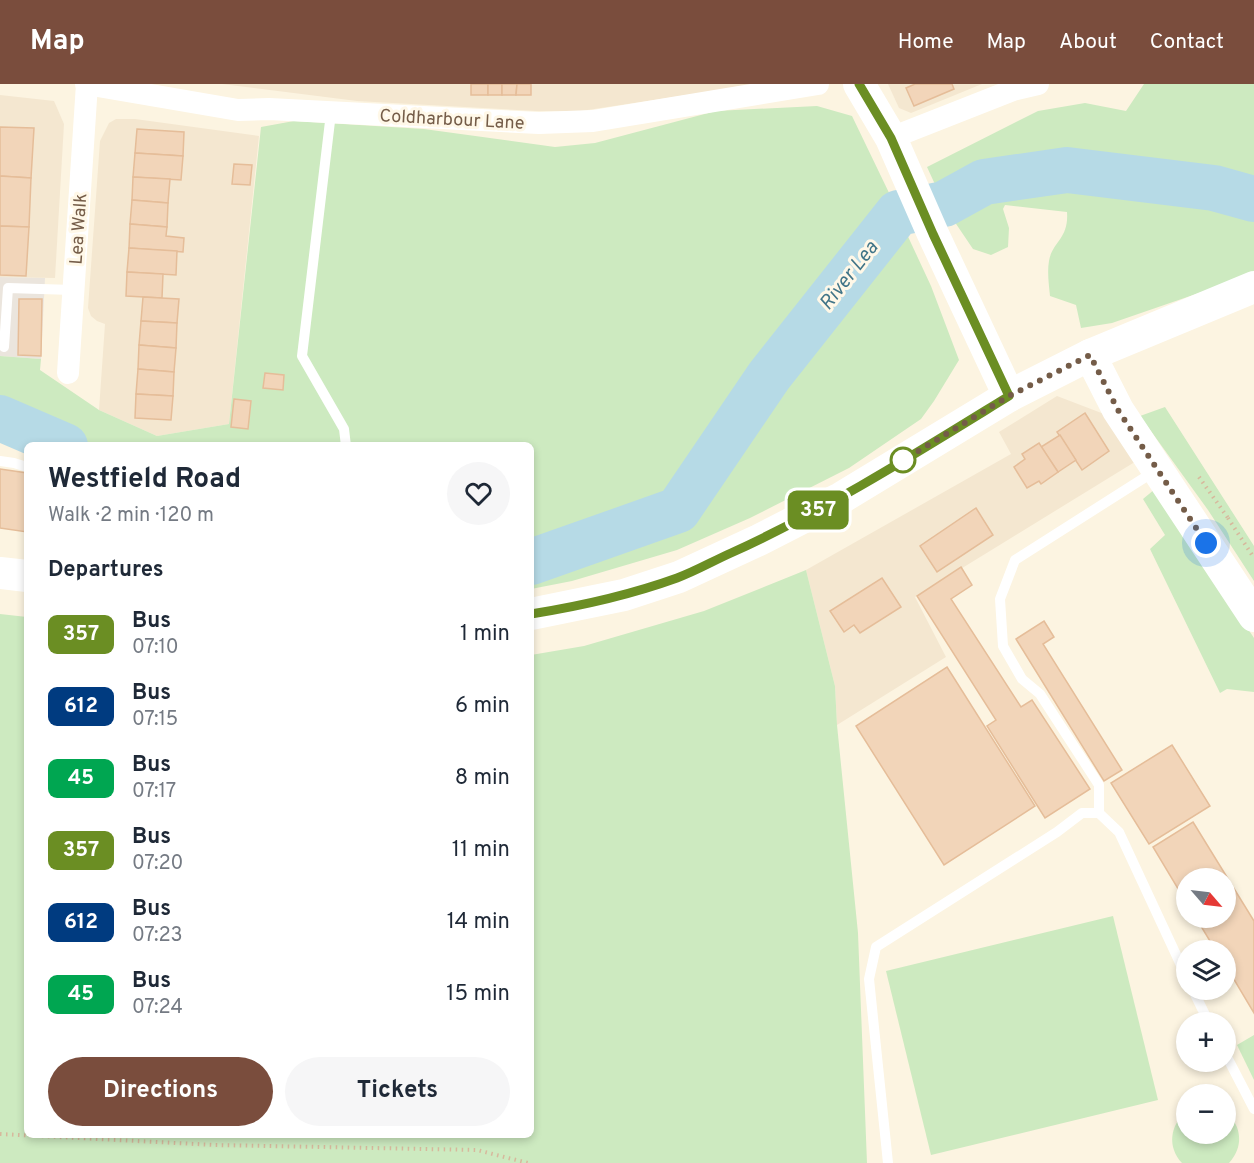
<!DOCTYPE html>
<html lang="en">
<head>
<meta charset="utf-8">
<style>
  :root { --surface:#fff; --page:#f6f6f7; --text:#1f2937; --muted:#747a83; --accent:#7a4d3d }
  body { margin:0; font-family:Overpass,sans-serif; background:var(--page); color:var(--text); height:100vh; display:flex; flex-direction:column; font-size:22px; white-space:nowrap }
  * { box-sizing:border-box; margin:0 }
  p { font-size:20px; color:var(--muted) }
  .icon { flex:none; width:33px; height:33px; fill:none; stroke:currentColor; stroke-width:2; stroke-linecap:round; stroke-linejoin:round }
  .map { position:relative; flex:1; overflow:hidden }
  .sheet { position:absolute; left:24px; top:358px; width:510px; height:696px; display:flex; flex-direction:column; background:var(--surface); border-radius:9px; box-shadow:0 3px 9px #0003 }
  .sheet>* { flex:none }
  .badge { padding:0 12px; border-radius:9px; font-size:21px; line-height:39px }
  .needle { width:39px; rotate:118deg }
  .tools { position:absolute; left:1176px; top:784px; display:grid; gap:12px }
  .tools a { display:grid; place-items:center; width:60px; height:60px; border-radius:50%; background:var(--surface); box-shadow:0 3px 9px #0003; font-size:30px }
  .you { position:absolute; width:30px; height:30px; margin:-15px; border:4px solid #fff; border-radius:50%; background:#1a73e8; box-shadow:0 0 0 9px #1a73e833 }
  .map>.badge { position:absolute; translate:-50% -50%; box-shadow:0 0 0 3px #fff }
  h2 { padding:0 24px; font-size:22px; line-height:54px }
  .round { display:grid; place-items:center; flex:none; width:63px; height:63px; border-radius:32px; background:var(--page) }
  .headline { display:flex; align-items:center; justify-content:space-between; height:102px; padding:0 24px }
  h1 { font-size:28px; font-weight:700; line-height:45px }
  .cta { display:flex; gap:12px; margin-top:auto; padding:12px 24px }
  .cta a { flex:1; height:69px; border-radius:36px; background:var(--accent); color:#fff; font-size:24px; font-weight:700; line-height:69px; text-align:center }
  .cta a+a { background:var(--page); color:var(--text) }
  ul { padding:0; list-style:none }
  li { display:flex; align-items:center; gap:18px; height:72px; padding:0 24px }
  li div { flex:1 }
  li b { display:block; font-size:22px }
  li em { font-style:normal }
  li .badge { min-width:66px; font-weight:700; text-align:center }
  header { display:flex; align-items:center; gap:36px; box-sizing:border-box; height:84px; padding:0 30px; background:var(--accent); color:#fff }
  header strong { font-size:28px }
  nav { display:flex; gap:33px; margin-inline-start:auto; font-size:21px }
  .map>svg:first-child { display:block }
  .residential { fill:#f4e7d0 }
  .industrial { fill:#ebe5dd }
  .green { fill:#cdeac0 }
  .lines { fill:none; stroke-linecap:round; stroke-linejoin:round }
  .river { stroke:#b6dae6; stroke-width:46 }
  .building { fill:#f2d5b9; stroke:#e5bd99; stroke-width:1.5 }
  .path { stroke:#d7b89c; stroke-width:4; stroke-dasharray:1.5 4.5; stroke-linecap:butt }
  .lane { stroke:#fff; stroke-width:10 }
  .street { stroke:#fff; stroke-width:22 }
  .secondary { stroke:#fff; stroke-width:32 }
  .line-casing { stroke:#fff; stroke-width:14 }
  .line { stroke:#6b8e23; stroke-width:9 }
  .walk { stroke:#745c48; stroke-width:6; stroke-dasharray:0 10.8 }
  .stop-dot { fill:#fff; stroke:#6b8e23; stroke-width:3 }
  .labels { text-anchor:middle; stroke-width:6; stroke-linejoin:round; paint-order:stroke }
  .street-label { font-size:18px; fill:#745c48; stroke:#fff8e8 }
  .water-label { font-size:20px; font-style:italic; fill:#417588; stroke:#fff8e8 }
</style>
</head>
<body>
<header>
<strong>Map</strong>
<nav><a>Home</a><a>Map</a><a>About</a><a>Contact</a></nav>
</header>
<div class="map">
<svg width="1254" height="1079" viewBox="0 0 1254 1079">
  <rect width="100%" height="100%" fill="#fcf4e1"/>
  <!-- residential -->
  <g class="residential">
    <polygon points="222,0 760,0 581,27 536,27 357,17"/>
    <polygon points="888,0 982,0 911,29 899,24"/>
    <polygon points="0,11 54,17 64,40 55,194 0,193"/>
    <polygon points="116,35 135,35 259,52 229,340 157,352 99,326 105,240 97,237 91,232 88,224 100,57 109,39"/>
    <polygon points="1057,312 1104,330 1138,376 915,513 946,573 837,641 835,602 806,486 1011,370 999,348"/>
  </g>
  <!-- industrial -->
  <polygon class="industrial" points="0,193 45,194 41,275 0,272"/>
  <!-- green -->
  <g class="green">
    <polygon points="1144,0 1254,0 1254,109 1220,97 1067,79 983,87 939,109 927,83 1038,27 1085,19 1126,27"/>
    <polygon points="817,22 852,32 892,115 875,142 857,163 774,285 865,177 904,144 931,202 959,276 934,317 921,335 849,384 750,434 677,466 572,497 531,505 531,362 84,361 30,332 0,322 0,272 41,275 40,286 99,326 157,352 229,340 261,43 294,37 424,45 555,63 595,59 716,27"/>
    <path d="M1065 97 1155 105 1254 121V190L1112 239 1081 244 1076 221 1050 212C1049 201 1047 188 1049 177 1052 158 1069 155 1067 128L1005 121 1003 125 1009 144 1008 163 991 171 973 165 948 128 988 104Z"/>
    <polygon points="1165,323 1254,462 1254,497 1208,426 1140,332"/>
    <polygon points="1155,405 1254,554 1254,608 1227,605 1220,609 1150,465 1165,451 1143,415"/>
    <polygon points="806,486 835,602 837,641 858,849 867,1079 0,1079 0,530 27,533 27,1052 531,1052 531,571 584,562 704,527"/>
    <polygon points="1113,832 1158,1016 931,1071 886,887"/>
    <polygon points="1254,951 1254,996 1237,961"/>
    <path d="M1186 1028V1050H1226V1028C1242 1042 1244 1063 1229 1079H1182C1167 1063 1170 1041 1186 1028Z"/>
  </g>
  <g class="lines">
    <!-- river -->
    <g class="river">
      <polyline points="0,334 65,362"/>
      <polyline points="531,478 678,426 769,292 898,129 944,120 984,98 1067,86 1214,104 1254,115"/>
    </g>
  </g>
  <!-- building -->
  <g class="building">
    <rect x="471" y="0" width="17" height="11"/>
    <rect x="488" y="0" width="14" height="11"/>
    <polygon points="502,0 517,0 516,11 502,11"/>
    <polygon points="517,0 531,0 531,11 516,11"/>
    <polygon points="915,0 952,0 954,5 914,22 906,4"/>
    <polygon points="0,43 34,44 31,94 0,92"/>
    <polygon points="137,45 184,48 183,72 135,69"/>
    <polygon points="135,69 183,72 181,96 133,93"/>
    <polygon points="234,80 252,81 250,101 232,100"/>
    <polygon points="0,92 31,94 29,143 0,142"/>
    <polygon points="133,93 170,95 168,119 132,116"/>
    <polygon points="132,116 168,119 167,143 130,140"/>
    <polygon points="130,140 167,143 166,152 184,154 183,168 129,164"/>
    <polygon points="0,142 29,143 26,192 0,191"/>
    <polygon points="129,164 177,167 176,191 127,188"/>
    <polygon points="127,188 163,190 162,214 126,212"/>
    <polygon points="143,213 179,215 177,239 141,237"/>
    <polygon points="19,215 42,215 41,272 18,271"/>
    <polygon points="141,237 177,239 176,264 139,261"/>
    <polygon points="139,261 176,264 174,288 138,285"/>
    <polygon points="138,285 174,288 173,312 136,310"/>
    <polygon points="265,289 284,291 283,306 263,304"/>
    <polygon points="136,310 173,312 171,336 135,334"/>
    <polygon points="234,315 251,317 248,345 231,343"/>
    <polygon points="1085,329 1109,367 1082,386 1057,348"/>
    <polygon points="1060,351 1076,376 1058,388 1041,363"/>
    <polygon points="1039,359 1058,388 1041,400 1039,397 1027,404 1014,383 1025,375 1022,370"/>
    <polygon points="0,385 27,389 27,448 0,444"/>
    <polygon points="976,424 993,451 937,488 920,462"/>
    <polygon points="961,483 972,501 951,515 1021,623 1032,616 1090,705 1045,734 987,642 996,636 917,512"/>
    <polygon points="882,494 901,523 860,549 854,541 844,548 830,527"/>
    <polygon points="1044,537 1054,553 1043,560 1122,686 1104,697 1016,555"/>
    <polygon points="947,583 1035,722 944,781 856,642"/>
    <polygon points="1172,661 1210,722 1149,760 1111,699"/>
    <polygon points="1193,738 1254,837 1254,929 1226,882 1226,867 1216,867 1196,834 1226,834 1226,795 1186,795 1186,818 1153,763"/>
  </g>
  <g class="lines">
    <!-- path -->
    <g class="path">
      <polyline points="1199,393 1228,434"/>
      <polyline points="1228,434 1254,474"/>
      <polyline points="0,1050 215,1061 477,1066 528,1079"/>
    </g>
    <!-- lane -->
    <g class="lane">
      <polyline points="331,29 302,272 344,345 346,362"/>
      <polyline points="4,263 8,204 73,206"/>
      <polyline points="0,377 14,379 27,383"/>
      <polyline points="1099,729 1099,701 1040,610 1022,595 1003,562 1000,515 1015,476 1155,387"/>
      <polyline points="1193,906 1209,939"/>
      <polyline points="1226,971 1254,1025"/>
      <polyline points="888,1079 869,895 876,863 1057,748 1082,729 1099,729 1119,748 1186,892"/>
    </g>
    <!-- street -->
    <g class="street">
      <polyline points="86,0 238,26 269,25 539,39 593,37 818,0"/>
      <polyline points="891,54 1013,6 1038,0"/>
      <polyline points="68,289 87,0"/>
    </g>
    <!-- secondary -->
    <g class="secondary">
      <polyline points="859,0 891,54 933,150 1009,312"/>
      <polyline points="1090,271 1118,326 1254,532"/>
      <polyline points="0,489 27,492"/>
      <polyline points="531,530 624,511 679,493 759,456 841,414 1009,312 1090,271 1254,203"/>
    </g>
  </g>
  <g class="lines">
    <!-- line casing -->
    <g class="line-casing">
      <path id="line" d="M531 530C581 522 630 511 677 494 696 487 713 477 731 469 828 425 918 368 1009 312L933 150 891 54 859 0"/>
    </g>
    <!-- line -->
    <use href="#line" class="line"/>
    <!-- walk -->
    <polyline class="walk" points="903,376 897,380 1009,312 1090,271 1118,326 1206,459"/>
  </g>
  <!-- markers -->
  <circle class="stop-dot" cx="903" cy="376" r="12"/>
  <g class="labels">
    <!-- street labels -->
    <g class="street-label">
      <text transform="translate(452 35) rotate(3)" y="6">Coldharbour Lane</text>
      <text transform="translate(78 145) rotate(-86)" y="6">Lea Walk</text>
    </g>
    <!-- water labels -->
    <g class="water-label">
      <text transform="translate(848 191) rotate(-52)" y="7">River Lea</text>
    </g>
  </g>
</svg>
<div class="tools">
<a><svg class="needle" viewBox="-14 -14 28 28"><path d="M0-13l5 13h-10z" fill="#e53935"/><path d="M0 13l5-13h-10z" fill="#747a83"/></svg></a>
<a><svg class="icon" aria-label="layers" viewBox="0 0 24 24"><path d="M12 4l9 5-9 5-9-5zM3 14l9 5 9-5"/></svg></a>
<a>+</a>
<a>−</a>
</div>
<div class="you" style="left:1206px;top:459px"></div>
<b class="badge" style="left:818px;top:426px;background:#6b8e23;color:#fff">357</b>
<section class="sheet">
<div class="headline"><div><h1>Westfield Road</h1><p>Walk · 2 min · 120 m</p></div><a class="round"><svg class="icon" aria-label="heart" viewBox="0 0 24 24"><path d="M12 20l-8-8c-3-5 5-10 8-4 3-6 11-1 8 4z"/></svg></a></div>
<h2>Departures</h2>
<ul>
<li><span class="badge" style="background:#6b8e23;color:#fff">357</span><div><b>Bus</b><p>07:10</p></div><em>1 min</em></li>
<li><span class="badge" style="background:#003b80;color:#fff">612</span><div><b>Bus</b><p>07:15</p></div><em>6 min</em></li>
<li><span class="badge" style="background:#00a651;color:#fff">45</span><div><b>Bus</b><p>07:17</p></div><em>8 min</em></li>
<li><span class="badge" style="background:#6b8e23;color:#fff">357</span><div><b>Bus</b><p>07:20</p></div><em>11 min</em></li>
<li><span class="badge" style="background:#003b80;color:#fff">612</span><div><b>Bus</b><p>07:23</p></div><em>14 min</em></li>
<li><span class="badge" style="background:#00a651;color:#fff">45</span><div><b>Bus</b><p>07:24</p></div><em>15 min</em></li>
</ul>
<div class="cta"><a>Directions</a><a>Tickets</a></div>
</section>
</div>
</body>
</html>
